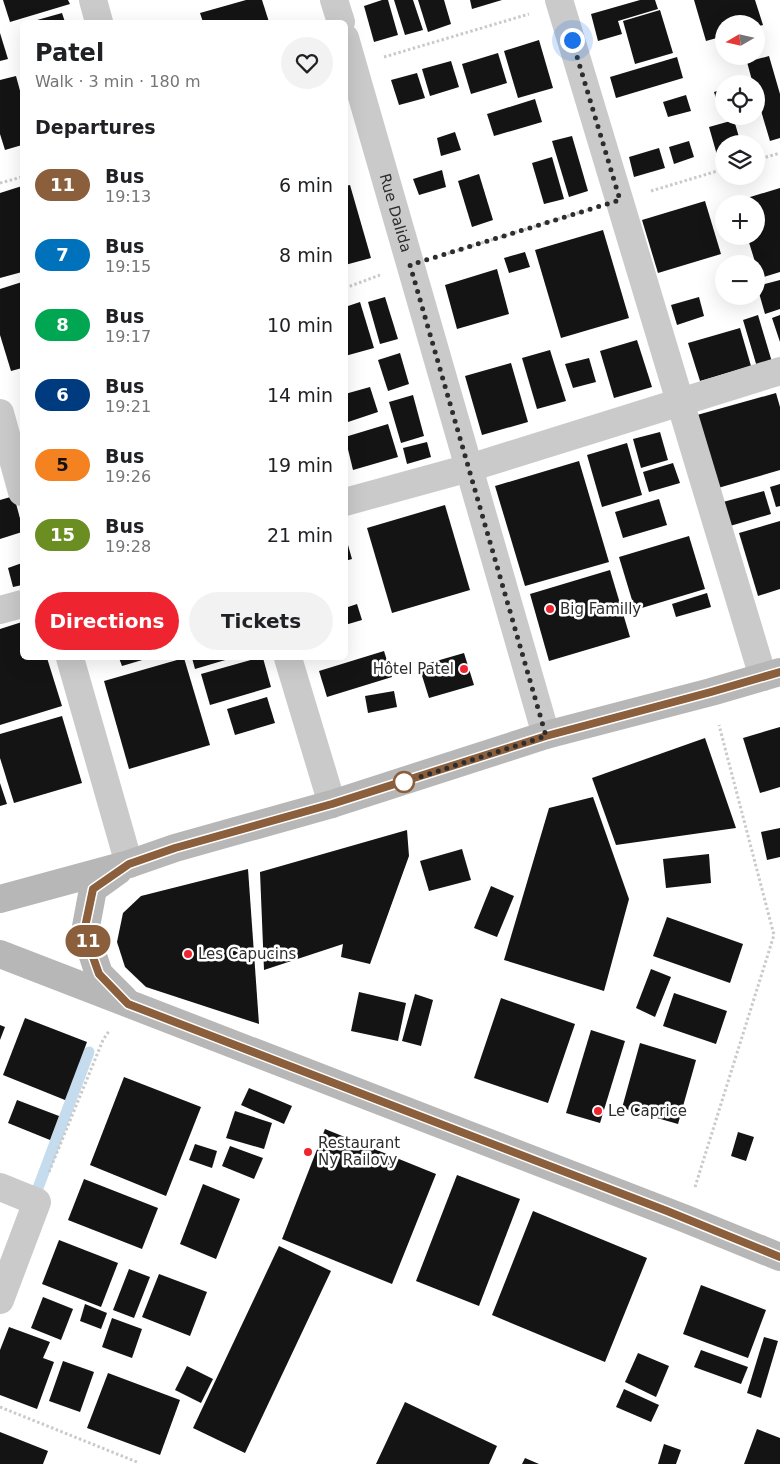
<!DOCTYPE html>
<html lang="en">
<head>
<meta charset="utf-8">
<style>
  :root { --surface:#fff; --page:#f2f2f2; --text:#202124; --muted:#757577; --accent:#ef2431 }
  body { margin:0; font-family:"DejaVu Sans",sans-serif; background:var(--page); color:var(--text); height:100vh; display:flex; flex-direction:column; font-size:19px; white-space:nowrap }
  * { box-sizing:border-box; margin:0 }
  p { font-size:16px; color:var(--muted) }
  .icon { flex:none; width:28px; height:28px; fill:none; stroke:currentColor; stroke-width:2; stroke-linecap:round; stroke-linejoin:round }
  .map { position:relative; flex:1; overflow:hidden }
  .drawer { position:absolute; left:20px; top:20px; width:328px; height:640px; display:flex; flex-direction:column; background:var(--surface); border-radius:8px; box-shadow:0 5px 20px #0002 }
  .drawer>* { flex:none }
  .badge { padding:0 10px; border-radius:16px; font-size:18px; line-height:32px }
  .needle { width:32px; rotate:261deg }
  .controls { position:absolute; left:715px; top:15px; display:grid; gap:10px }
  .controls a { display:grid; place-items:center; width:50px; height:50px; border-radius:50%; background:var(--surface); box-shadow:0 5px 20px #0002; font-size:25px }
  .you { position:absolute; width:25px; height:25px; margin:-12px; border:4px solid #fff; border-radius:50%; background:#1a73e8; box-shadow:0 0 0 8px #1a73e833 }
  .map>.badge { position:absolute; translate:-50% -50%; box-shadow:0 0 0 2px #fff }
  h2 { padding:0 15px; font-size:19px; line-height:45px }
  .round { display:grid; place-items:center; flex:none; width:52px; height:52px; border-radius:26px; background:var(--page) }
  .head { display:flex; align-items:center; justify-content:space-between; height:85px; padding:0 15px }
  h1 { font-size:24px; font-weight:800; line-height:38px }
  .primary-button { display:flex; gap:10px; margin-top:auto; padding:10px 15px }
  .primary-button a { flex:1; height:58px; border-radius:30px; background:var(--accent); color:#fff; font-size:20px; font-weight:800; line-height:58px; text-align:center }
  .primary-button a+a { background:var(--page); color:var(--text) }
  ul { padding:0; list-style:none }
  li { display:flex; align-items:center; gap:15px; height:70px; padding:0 15px }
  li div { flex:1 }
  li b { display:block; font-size:19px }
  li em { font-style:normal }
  li .badge { min-width:55px; font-weight:700; text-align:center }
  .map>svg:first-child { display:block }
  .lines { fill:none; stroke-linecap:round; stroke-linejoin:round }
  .stream { stroke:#c4dced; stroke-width:11 }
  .building { fill:#141414 }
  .path { stroke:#cacaca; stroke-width:3; stroke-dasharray:2.5 2.5; stroke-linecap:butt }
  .street { stroke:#cacaca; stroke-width:28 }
  .secondary { stroke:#b7b7b7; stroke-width:28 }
  .line-casing { stroke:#fff; stroke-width:11 }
  .line { stroke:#8b5e3c; stroke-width:8 }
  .walk { stroke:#2d2d2d; stroke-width:5; stroke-dasharray:0 9 }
  .poi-dot { fill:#ef2431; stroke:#fff; stroke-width:2 }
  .stop-dot { fill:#fff; stroke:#8b5e3c; stroke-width:2.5 }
  .labels { text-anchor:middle; stroke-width:5; stroke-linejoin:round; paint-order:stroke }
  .street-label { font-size:15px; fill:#2d2d2d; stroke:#fff }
  .poi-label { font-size:15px; fill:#2d2d2d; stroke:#fff; text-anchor:start }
</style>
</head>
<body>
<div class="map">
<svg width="780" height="1464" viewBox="0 0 780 1464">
  <rect width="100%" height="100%" fill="#fff"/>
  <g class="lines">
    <!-- stream -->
    <polyline class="stream" points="35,1196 89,1052"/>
  </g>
  <!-- building -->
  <g class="building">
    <polygon points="3,0 68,0 70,4 10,22"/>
    <polygon points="246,0 262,0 269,22 203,22 200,13"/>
    <polygon points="382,0 388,0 398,35 374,42 364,6"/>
    <polygon points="394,0 413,0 423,30 405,35"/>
    <polygon points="418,0 444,0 451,24 428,32"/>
    <polygon points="470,0 502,0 472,9"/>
    <polygon points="640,0 655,0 658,9 618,21 622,34 598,41 591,14"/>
    <polygon points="694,0 755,0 763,25 756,27 756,24 724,24 724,36 706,41"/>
    <polygon points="660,10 673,53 635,64 623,21"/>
    <polygon points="62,13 65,22 30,22"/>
    <polygon points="0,33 8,59 0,61"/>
    <polygon points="539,40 553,88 518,98 504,51"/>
    <polygon points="498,53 507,83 471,94 462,64"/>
    <polygon points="769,56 780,94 780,138 770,141 756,94 756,84 753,84 747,62"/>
    <polygon points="677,57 683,78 616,98 610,77"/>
    <polygon points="451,61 459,87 430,96 422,69"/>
    <polygon points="417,73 425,98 399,105 391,80"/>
    <polygon points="16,76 22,98 22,145 5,150 0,134 0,80"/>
    <polygon points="724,89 724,116 722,117 714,92"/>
    <polygon points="686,95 691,111 668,117 663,102"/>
    <polygon points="535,99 542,122 494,136 487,114"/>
    <polygon points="734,120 741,144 724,144 724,153 717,155 709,127"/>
    <polygon points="455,132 461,150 441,156 437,138"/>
    <polygon points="572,136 588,191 569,197 552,141"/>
    <polygon points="689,141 694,157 674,164 669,147"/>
    <polygon points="659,148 665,168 634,177 629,157"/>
    <polygon points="552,157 564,199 544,204 532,163"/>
    <polygon points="442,170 446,187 419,195 413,179"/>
    <polygon points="479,174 493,220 472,227 458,181"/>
    <polygon points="350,185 371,258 345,265 345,186"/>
    <polygon points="22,186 22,272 0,278 0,193"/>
    <polygon points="780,188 780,272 760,278 747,236 756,236 756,204 738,204 737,201"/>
    <polygon points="705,201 721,254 658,273 642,220"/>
    <polygon points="603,230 629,318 561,338 535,250"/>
    <polygon points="525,252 530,267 509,273 504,258"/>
    <polygon points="497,269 509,314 457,329 445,285"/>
    <polygon points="780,280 780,309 765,314 757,286"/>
    <polygon points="22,282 22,368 11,371 0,335 0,289"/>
    <polygon points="385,297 398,339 380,344 368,302"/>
    <polygon points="699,297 704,316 677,325 671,305"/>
    <polygon points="360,302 374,348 345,356 345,307"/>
    <polygon points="758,315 772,362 757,367 743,320"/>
    <polygon points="780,315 780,342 772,318"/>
    <polygon points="740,328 751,366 700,381 688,343"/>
    <polygon points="637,340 652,387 614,398 600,351"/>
    <polygon points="550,350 566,401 537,409 522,358"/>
    <polygon points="400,353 409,384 388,391 378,360"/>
    <polygon points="589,358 596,382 573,388 565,364"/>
    <polygon points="511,363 528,422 482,435 465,376"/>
    <polygon points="370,387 378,412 348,422 345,411 345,394"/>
    <polygon points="776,393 780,407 780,470 718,488 697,415"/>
    <polygon points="413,395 424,436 401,443 389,402"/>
    <polygon points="388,424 398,457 353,470 345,437"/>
    <polygon points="660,432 668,460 641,468 633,439"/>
    <polygon points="427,442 431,457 407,464 403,448"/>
    <polygon points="627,443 642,495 602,507 587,455"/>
    <polygon points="579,461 609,562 525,586 495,486"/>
    <polygon points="673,463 680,483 649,492 643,472"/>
    <polygon points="780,484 780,506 776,507 770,487"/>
    <polygon points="764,491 771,514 730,526 723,502"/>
    <polygon points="14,496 22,526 22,532 0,539 0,500"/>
    <polygon points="659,499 667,525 623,538 615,512"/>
    <polygon points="445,505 470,590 392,613 367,528"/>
    <polygon points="780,521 780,589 758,596 739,533"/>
    <polygon points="689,536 705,589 635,610 619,557"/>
    <polygon points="346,538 352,559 345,561 345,539"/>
    <polygon points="22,563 22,585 13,587 8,568"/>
    <polygon points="610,570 630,637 549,661 530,594"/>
    <polygon points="707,593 711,607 676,617 672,604"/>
    <polygon points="357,604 362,620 345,625 345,608"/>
    <polygon points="22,622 22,658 47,658 62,706 0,725 0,629"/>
    <polygon points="384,651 392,677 327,697 319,671"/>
    <polygon points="464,653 474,685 429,698 419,666"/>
    <polygon points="119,658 149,658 122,666"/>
    <polygon points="184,658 210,745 129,769 104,681"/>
    <polygon points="192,658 232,658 195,669"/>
    <polygon points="258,658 263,658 271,687 210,705 201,674"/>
    <polygon points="394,691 397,707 368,713 365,696"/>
    <polygon points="267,697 275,723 235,735 227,709"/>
    <polygon points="62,716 82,783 14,803 0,758 0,734"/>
    <polygon points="780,727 780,787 760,793 743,738"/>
    <polygon points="705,738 736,828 616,845 592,778"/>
    <polygon points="0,783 7,804 0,806"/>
    <polygon points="593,797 629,899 604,991 504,960 549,808"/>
    <polygon points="780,828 780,857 767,860 761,832"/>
    <polygon points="407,830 409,856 370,964 341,957 343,944 264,970 260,872"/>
    <polygon points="462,849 471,880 429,891 420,861"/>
    <polygon points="709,854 711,883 666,888 663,859"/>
    <polygon points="248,869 259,1024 146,987 125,967 117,942 123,913 141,896"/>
    <polygon points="491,886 514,896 497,937 474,928"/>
    <polygon points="667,917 743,944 730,983 653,956"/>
    <polygon points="651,969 671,977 655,1017 636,1008"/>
    <polygon points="359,992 406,1003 398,1041 351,1031"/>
    <polygon points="674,993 727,1011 716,1044 663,1026"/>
    <polygon points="415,994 433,1000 421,1046 402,1041"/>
    <polygon points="501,998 575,1024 548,1103 474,1078"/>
    <polygon points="25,1018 87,1042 65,1100 3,1075"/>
    <polygon points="0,1025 5,1027 0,1040"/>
    <polygon points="591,1030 625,1041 600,1123 566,1113"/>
    <polygon points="640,1043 696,1060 678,1124 622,1108"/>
    <polygon points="124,1077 201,1107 166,1196 90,1165"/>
    <polygon points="249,1088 292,1106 284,1124 241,1105"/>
    <polygon points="17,1100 59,1116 50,1140 8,1123"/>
    <polygon points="235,1111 272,1123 264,1149 226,1138"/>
    <polygon points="325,1129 436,1174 392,1284 282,1239"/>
    <polygon points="738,1132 754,1137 746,1161 731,1156"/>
    <polygon points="195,1144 217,1151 212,1168 189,1160"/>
    <polygon points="230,1146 263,1158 254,1179 222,1166"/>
    <polygon points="457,1175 520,1199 479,1306 416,1281"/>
    <polygon points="84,1179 158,1208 142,1249 68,1220"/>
    <polygon points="203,1184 240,1199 216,1259 180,1244"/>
    <polygon points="533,1211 647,1258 605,1362 492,1315"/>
    <polygon points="59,1240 118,1263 101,1307 42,1284"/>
    <polygon points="279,1246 331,1271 245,1453 193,1428"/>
    <polygon points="129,1269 150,1277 134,1318 113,1310"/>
    <polygon points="159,1274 207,1292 190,1336 142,1317"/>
    <polygon points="701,1285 766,1310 748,1358 683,1334"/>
    <polygon points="43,1297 73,1309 61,1340 31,1328"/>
    <polygon points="85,1304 107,1313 101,1329 80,1321"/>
    <polygon points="112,1318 142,1329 132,1358 102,1347"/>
    <polygon points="9,1327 50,1342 43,1358 54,1362 37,1409 0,1395 0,1350"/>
    <polygon points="764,1337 778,1341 761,1398 747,1393"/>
    <polygon points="701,1350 748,1367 741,1384 694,1367"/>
    <polygon points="638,1353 669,1366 656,1397 625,1382"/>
    <polygon points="63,1361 94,1372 80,1412 49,1401"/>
    <polygon points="187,1366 213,1379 201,1403 175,1390"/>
    <polygon points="108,1373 180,1400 160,1455 87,1428"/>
    <polygon points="624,1389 659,1405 651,1422 616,1407"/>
    <polygon points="405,1402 497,1446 489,1464 376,1464"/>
    <polygon points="757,1429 780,1438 780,1464 744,1464"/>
    <polygon points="0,1432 48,1451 43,1464 0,1464"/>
    <polygon points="664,1444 681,1450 676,1464 658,1464"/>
    <polygon points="525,1458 539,1464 522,1464"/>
  </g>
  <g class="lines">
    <!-- path -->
    <g class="path">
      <polyline points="384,57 529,14"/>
      <polyline points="756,160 780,153"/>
      <polyline points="0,183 22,177"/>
      <polyline points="651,191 724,169"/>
      <polyline points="443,255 587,210"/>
      <polyline points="345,288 380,275"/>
      <polyline points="49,1172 103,1040 109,1031"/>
      <polyline points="695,1187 774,935 719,725"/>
      <polyline points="0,1407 137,1462"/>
    </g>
    <!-- street -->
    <g class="street">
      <polyline points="93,0 99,22"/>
      <polyline points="334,0 341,22"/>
      <polyline points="559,0 763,677"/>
      <path id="s1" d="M345 38 546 735"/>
      <polyline points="0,413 22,492"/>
      <polyline points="345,502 469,468 780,371"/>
      <polyline points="0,610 22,604"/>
      <polyline points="70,658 129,864"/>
      <polyline points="288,658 332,804"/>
      <polyline points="0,1187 37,1202 0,1300"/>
    </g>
    <!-- secondary -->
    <g class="secondary">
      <polyline points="118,871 93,889 85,932 99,974 124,999"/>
      <polyline points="0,899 129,864 175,848 332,804 546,735 711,692 780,672"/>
      <polyline points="0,954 686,1219 780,1257"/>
    </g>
  </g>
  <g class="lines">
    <!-- line casing -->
    <g class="line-casing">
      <polyline id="line" points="780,672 711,692 546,736 332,804 175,848 129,864 93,889 84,932 99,974 128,1004 667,1211 780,1257"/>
    </g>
    <!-- line -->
    <use href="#line" class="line"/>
    <!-- walk -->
    <polyline class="walk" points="404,782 546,736 410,265 620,200 572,40"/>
  </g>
  <!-- markers -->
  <g class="poi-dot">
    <circle cx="550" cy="609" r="5"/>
    <circle cx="464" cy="669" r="5"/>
    <circle cx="188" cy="954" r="5"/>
    <circle cx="598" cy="1111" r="5"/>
    <circle cx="308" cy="1152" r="5"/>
  </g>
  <circle class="stop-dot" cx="404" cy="782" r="10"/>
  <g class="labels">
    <!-- street labels -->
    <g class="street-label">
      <text dy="5" stroke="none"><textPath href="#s1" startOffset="182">Rue Dalida</textPath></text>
    </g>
    <!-- poi labels -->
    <g class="poi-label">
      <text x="560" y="614">Big Familly</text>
      <text x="454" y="674" text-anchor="end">Hôtel Patel</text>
      <text x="198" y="959">Les Capucins</text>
      <text x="608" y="1116">Le Caprice</text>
      <text x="318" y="1148">Restaurant<tspan x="318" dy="17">Ny Railovy</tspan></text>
    </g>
  </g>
</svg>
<div class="controls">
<a><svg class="needle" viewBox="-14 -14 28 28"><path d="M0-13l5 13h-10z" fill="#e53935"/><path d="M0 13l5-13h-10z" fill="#757577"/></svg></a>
<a><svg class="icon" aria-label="locate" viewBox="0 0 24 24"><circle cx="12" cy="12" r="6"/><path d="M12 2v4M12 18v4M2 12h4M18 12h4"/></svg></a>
<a><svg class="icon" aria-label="layers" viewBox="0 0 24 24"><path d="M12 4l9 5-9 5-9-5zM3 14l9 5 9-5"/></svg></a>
<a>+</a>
<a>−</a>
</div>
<div class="you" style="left:572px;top:40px"></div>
<b class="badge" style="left:88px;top:941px;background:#8b5e3c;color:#fff">11</b>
<section class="drawer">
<div class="head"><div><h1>Patel</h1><p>Walk · 3 min · 180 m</p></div><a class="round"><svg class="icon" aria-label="heart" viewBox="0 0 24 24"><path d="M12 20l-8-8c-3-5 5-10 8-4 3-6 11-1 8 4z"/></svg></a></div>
<h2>Departures</h2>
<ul>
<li><span class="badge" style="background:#8b5e3c;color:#fff">11</span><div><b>Bus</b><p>19:13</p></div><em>6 min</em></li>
<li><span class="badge" style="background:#0072bc;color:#fff">7</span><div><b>Bus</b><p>19:15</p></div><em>8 min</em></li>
<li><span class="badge" style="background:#00a651;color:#fff">8</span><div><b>Bus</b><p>19:17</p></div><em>10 min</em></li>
<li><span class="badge" style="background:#003b80;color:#fff">6</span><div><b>Bus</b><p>19:21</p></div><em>14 min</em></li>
<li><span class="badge" style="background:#f58220;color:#111">5</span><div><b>Bus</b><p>19:26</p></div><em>19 min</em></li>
<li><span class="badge" style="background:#6b8e23;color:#fff">15</span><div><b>Bus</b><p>19:28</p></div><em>21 min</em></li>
</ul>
<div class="primary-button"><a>Directions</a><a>Tickets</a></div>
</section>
</div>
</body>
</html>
